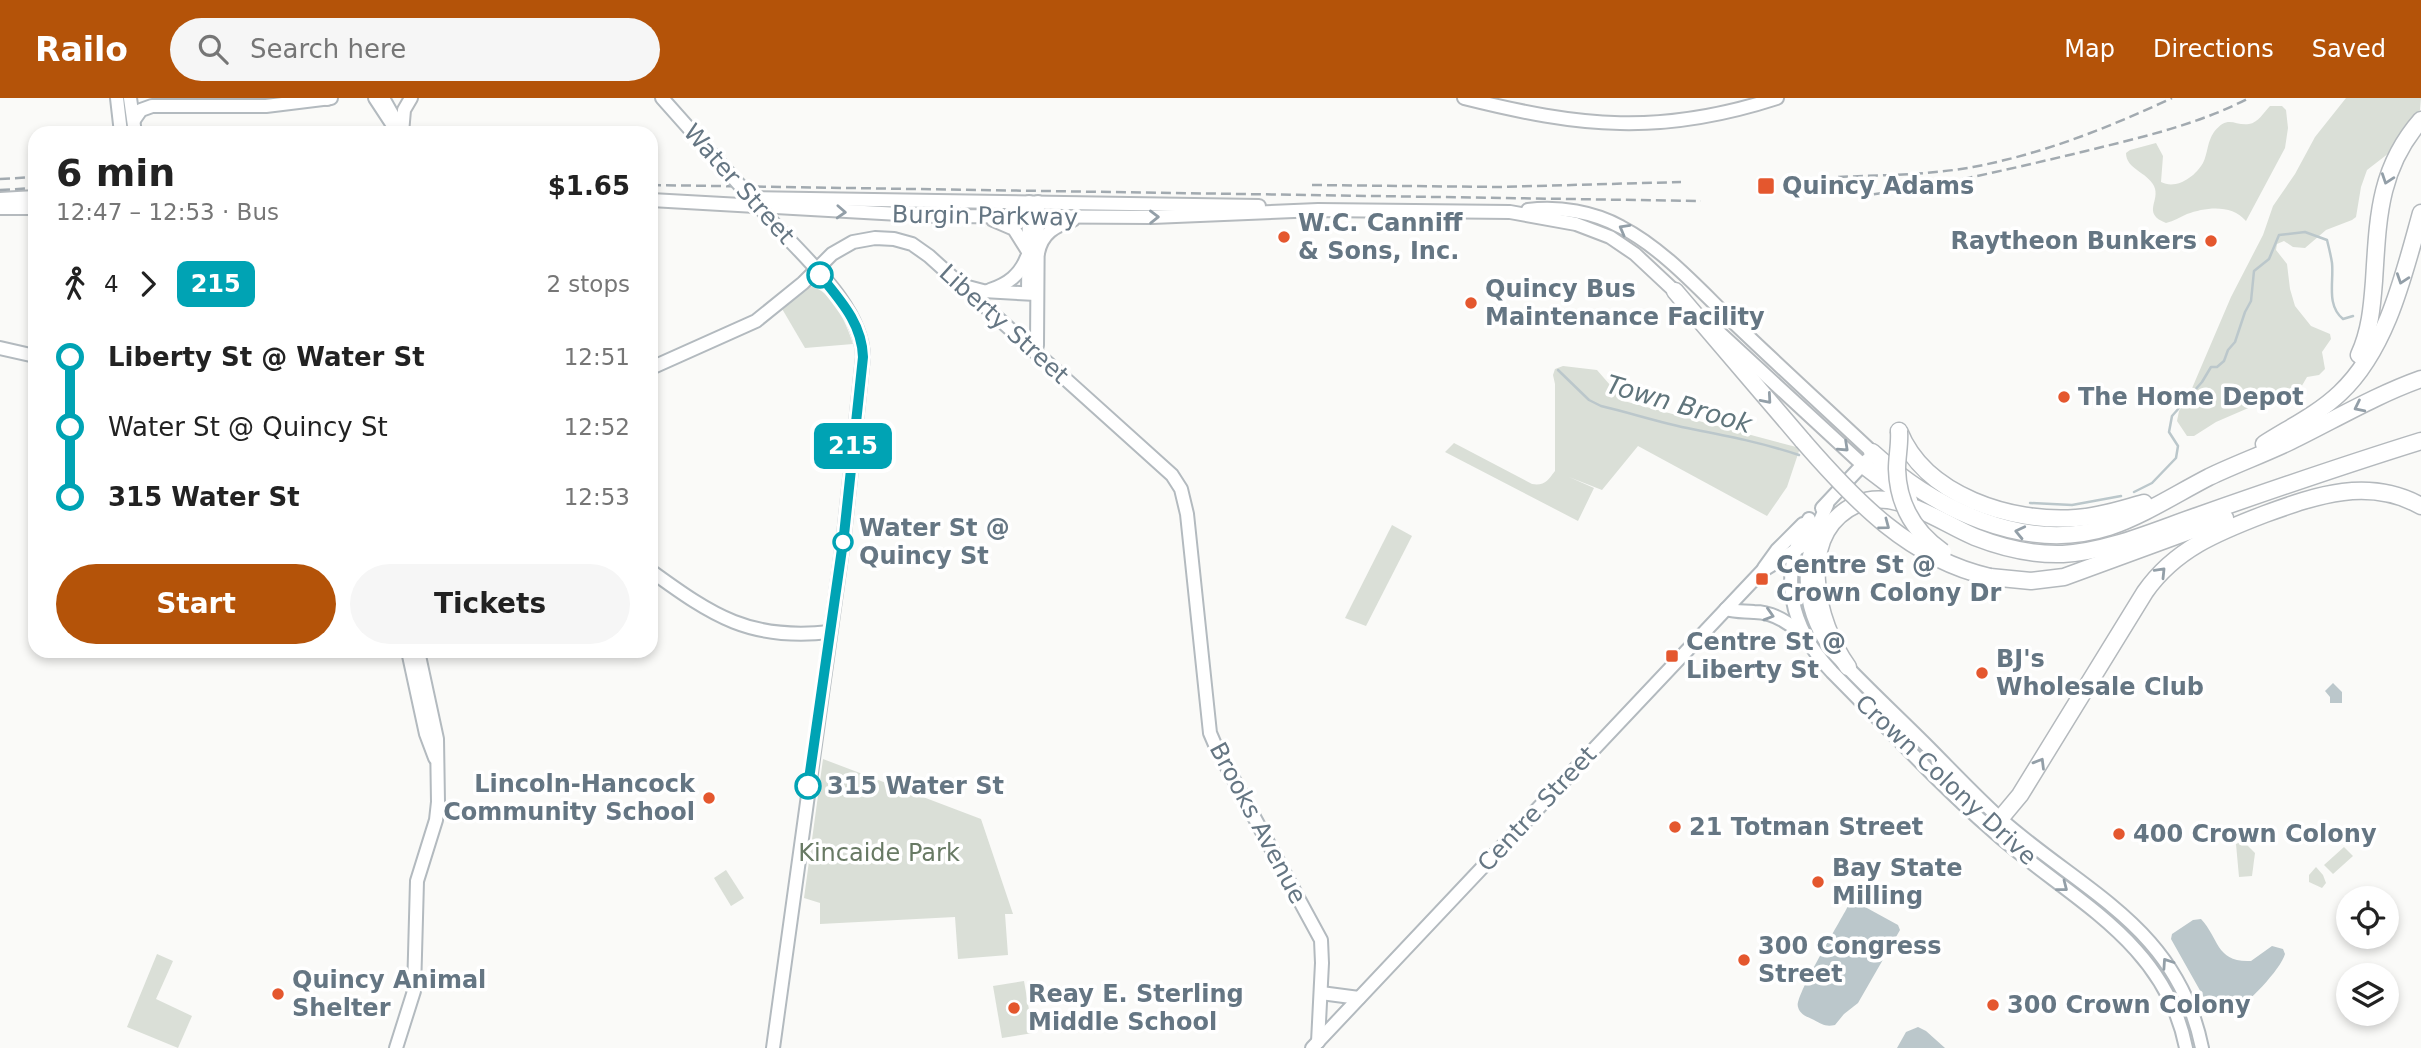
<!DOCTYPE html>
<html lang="en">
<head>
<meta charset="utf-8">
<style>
  :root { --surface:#fff; --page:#f6f6f6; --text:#222; --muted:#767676; --accent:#b45309 }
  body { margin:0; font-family:"DejaVu Sans",sans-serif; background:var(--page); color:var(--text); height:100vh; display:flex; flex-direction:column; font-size:26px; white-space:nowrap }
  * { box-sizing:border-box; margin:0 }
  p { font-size:23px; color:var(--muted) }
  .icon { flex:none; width:38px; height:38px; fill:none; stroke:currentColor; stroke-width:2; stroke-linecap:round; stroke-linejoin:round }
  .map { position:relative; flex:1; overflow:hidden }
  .panel { position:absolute; left:28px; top:28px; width:630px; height:532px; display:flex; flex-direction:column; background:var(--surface); border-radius:21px; box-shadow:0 4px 10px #0003 }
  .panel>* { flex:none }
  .badge { padding:0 14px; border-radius:10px; font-size:24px; line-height:46px }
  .buttons { position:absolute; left:2336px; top:788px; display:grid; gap:14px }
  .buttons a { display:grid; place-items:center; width:63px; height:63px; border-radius:50%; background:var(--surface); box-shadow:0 4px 10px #0003; font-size:35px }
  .map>.badge { position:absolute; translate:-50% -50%; box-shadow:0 0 0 4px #fff }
  .legs { display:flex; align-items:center; gap:10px; height:77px; padding:0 28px; font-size:23px }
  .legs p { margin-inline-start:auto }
  .overview { display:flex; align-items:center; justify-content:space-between; height:119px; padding:0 28px }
  h1 { font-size:38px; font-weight:700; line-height:52px }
  .cta { display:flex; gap:14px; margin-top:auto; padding:14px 28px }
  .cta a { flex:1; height:80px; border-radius:42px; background:var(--accent); color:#fff; font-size:28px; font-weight:700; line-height:80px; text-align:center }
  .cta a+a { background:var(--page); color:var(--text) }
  ul { padding:0 28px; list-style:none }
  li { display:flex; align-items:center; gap:24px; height:70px; font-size:26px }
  li i { display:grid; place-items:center; width:10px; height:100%; margin:0 9px; background:currentColor }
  li i::after { content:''; width:18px; height:18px; margin:-9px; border:5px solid; border-radius:50%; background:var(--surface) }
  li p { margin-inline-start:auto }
  li:first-child i { background:linear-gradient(#0000 50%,currentColor 0) }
  li:last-child i { background:linear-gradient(currentColor 50%,#0000 0) }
  header { display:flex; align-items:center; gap:42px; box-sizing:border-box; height:98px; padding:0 35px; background:var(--accent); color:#fff }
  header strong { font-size:33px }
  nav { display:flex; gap:38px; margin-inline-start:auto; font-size:24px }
  .search { width:490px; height:63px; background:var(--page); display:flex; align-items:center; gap:18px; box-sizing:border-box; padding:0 24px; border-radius:38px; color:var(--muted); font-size:26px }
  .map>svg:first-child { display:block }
  .green { fill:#dadfd7 }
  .water { fill:#bbc7cb }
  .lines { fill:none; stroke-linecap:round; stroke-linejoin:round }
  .stream { stroke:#bbc7cb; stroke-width:2.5 }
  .secondary-casing { stroke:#b3babf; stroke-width:16 }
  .primary-casing { stroke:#b5babe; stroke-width:16 }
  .highway-casing { stroke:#b4b9bd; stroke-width:19 }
  .secondary { stroke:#fff; stroke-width:12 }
  .primary { stroke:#fff; stroke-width:12 }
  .highway { stroke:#fff; stroke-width:16 }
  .rail { stroke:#a2aab0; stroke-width:2.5; stroke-dasharray:10 5; stroke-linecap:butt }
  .secondary-bridge-casing { stroke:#b3babf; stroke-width:16; stroke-linecap:butt }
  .highway-bridge-casing { stroke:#b4b9bd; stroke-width:19; stroke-linecap:butt }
  .secondary-bridge { stroke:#fff; stroke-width:12 }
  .highway-bridge { stroke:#fff; stroke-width:16 }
  .oneway { stroke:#939fa8 }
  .line-1-casing { stroke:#fff; stroke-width:16 }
  .line-1 { stroke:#00a3b4; stroke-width:10 }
  .poi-dot { fill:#e4572e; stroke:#fff; stroke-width:2.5 }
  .stop-1-dot { fill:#fff; stroke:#00a3b4; stroke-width:3.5 }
  .labels { text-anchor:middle; stroke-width:7; stroke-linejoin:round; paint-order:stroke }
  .street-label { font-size:24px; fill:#657683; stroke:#fff }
  .poi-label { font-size:24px; font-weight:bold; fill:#657683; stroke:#fff; text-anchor:start }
  .stop-label { font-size:24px; font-weight:bold; fill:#657683; stroke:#fff; text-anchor:start }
  .park-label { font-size:24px; fill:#687a64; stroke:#fff }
  .water-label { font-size:26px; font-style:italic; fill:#60757c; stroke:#fff }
</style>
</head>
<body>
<header>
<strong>Railo</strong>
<div class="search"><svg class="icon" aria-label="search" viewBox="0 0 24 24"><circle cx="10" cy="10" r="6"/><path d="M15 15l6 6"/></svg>Search here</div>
<nav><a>Map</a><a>Directions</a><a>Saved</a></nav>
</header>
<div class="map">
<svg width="2421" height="950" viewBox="0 0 2421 950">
  <rect width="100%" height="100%" fill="#fafaf8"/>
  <!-- green -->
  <g class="green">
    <polygon points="2346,0 2421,0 2420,12 2389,55 2367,72 2361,89 2356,119 2352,122 2326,132 2305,150 2293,149 2284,143 2277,146 2276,152 2287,166 2290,191 2295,208 2311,228 2330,236 2331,241 2322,254 2325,271 2319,277 2307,279 2300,291 2280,301 2253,308 2216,324 2194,338 2187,338 2177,323 2179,313 2187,302 2231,199 2263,137 2273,108 2295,76 2315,39"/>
    <path d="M2270 8H2282L2286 12 2288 30 2285 50 2246 123C2232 106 2206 109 2187 116 2180 119 2174 123 2166 125 2141 115 2161 103 2154 88 2147 74 2126 71 2126 55L2130 52 2156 45 2163 58 2161 84C2176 92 2195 79 2203 65 2208 55 2207 44 2214 34 2228 16 2234 28 2249 26 2258 25 2264 14 2270 8Z"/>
    <path d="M809 188C833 192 846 225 853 246L805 250 781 209Z"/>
    <path d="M1563 268 1597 272 1624 303 1800 350 1787 389 1767 418 1638 348 1602 392 1569 379 1594 390 1578 423 1445 354 1454 345 1532 386C1545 388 1548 382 1555 373V286L1553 277 1555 271Z"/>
    <polygon points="1392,427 1412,438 1366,528 1345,520"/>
    <polygon points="823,661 981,721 1013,816 1005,816 1008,857 958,861 955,819 820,826 820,805 804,800"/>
    <polygon points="2243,743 2255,755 2252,778 2239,779 2236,746"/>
    <polygon points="2344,749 2353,758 2333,776 2324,767"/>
    <polygon points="2316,769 2323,777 2326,785 2322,790 2309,784 2309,777"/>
    <polygon points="726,772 744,800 731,808 714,780"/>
    <polygon points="157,856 173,863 156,901 192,918 178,950 127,929"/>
    <polygon points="1024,883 1033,935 1002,940 993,888"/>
  </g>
  <!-- water -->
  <g class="water">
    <polygon points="2333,585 2342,594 2342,605 2330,605 2330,599 2325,593"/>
    <path d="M1856 804 1898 827 1900 832 1858 905 1844 916 1835 927C1825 929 1822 926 1814 922 1808 919 1800 917 1798 909 1794 899 1840 824 1848 808Z"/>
    <path d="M2201 821C2219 840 2216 865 2251 863L2272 848 2283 851 2285 856C2281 871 2246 908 2232 914 2224 918 2217 917 2211 912L2171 841 2172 836 2193 822Z"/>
    <polygon points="1918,929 1926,933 1945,950 1897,950 1906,934"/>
  </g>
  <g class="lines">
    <!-- stream -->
    <g class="stream">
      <path d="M1558 272 1589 302 1601 308C1631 315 1661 325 1692 331 1728 338 1763 345 1799 357"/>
      <path d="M2134 394 2152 385 2176 360 2178 348 2169 334 2172 318 2202 284 2211 269H2217L2224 263 2228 252 2235 244 2245 214 2251 203 2254 173 2269 161 2279 137 2305 134 2327 142C2329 150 2331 158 2332 165 2334 184 2326 207 2343 221L2353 218"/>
      <polyline points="2030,405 2072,407 2121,398"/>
    </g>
    <!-- secondary casing -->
    <g class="secondary-casing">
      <g id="secondary">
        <polyline points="117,0 121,35"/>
        <polyline points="130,0 135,35"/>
        <polyline points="375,0 398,35"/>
        <polyline points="383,0 397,25"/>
        <polyline points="662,0 718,63"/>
        <polyline points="134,22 141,12 152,8 266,8 331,0"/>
        <polyline points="964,188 983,193 1036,196"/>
        <path d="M990 192C1008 186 1020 177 1027 159"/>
        <polyline points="1028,195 1029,104"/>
        <polyline points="0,250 35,258"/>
        <polyline points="1035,254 1037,247 1038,104"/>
        <polyline points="651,270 756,223 803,185 832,156 853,144 875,140 894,141 912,146 929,158 1172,377 1181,391 1187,416 1210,635 1216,649 1321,842 1322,865 1318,944"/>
        <polyline points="1822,410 1867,362"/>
        <path d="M1809 421C1777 476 1790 530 1832 574 1885 627 1936 683 1992 732 2067 800 2165 841 2186 950"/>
        <path d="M1814 439C1800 480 1806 517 1831 552 1861 585 1894 615 1925 646 1951 672 1977 700 2004 724 2087 796 2178 831 2202 950"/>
        <polyline points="1764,470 1777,452 1803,426"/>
        <path d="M651 473C713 518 750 543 830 534"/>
        <path d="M1726 511C1736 514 1744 513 1754 514 1772 514 1787 523 1800 535"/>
        <polyline points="408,553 426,636 435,660"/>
        <polyline points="1321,895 1359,900"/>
        <polyline points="396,950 414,893 417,783 436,722 438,704 437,641 418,553"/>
        <path d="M773 950 844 437 863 259C862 210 809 164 778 130"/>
        <polyline points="1312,950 1762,473 1807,445 1814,436 1827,407"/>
      </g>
    </g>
    <!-- primary casing -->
    <g class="primary-casing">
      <g id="primary">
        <path d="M1464 0C1580 29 1660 38 1777 0"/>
        <polyline points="327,1 328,0"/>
        <polyline points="402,35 404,12 411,0"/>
        <polyline points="745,100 1259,108"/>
        <polyline points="0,101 35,99"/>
        <polyline points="651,102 935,118 1152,119 1318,112 1510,114 1576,126 1610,139 1635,156 1681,199"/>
        <polyline points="0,110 35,110"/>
        <path d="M1528 112C1559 108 1594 114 1621 129 1662 150 1698 190 1731 222 1778 267 1825 310 1872 354"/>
        <polyline points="993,122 1014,131 1029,155"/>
        <path d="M1038 155C1042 135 1055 128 1073 122"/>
        <polyline points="1710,226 1863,367"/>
      </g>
    </g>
    <!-- highway casing -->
    <g class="highway-casing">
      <g id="highway">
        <polyline points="1675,193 1803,343"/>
        <path d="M2359 257C2370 233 2372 209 2374 183 2378 122 2378 71 2421 22"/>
        <path d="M1899 333C1925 398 2012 425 2076 420 2099 419 2122 411 2144 405"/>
        <path d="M2264 346C2289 330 2318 316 2340 295 2387 251 2404 176 2421 115"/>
        <path d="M1872 354C1934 411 2025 456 2109 429 2144 417 2176 396 2209 379 2236 366 2264 356 2291 343 2334 322 2376 297 2421 281"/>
        <polyline points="1863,367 1909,402"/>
        <polyline points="1990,479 2031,483 2064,479 2225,420"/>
        <path d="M1848 569C1816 525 1794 435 1857 406 1895 389 1941 425 1975 439 2003 450 2033 457 2063 456 2110 453 2156 432 2200 417 2274 391 2347 366 2421 343"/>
        <path d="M2000 721 2020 697 2145 494C2175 451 2218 434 2265 416 2317 397 2369 379 2421 408"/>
      </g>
    </g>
    <!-- secondary -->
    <use href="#secondary" class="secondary"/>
    <!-- primary -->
    <use href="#primary" class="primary"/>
    <!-- highway -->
    <use href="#highway" class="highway"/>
    <!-- rail -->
    <g class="rail">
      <path d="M1838 79C1883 77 1929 77 1973 69 2042 56 2108 30 2172 0"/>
      <polyline points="0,81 35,79"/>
      <polyline points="651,87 1701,103"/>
      <polyline points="1312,87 1499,89 1681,84"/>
      <polyline points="0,92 35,90"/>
      <path d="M1859 98C1936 89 2010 71 2086 53 2142 39 2197 27 2249 0"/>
    </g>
    <!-- secondary-bridge casing -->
    <g class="secondary-bridge-casing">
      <polyline id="secondary-bridge" points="718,63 778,130"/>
    </g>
    <!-- highway-bridge casing -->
    <g class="highway-bridge-casing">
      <g id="highway-bridge">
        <path d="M1899 333C1900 346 1897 358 1897 371 1898 407 1914 434 1943 454"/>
        <path d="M1803 343C1855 403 1910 461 1990 479"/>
      </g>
    </g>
    <!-- secondary-bridge -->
    <use href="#secondary-bridge" class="secondary-bridge"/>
    <!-- highway-bridge -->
    <use href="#highway-bridge" class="highway-bridge"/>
  </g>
  <!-- one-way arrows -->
  <defs><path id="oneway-chevron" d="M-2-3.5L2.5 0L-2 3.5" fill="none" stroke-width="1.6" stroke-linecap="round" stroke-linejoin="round" transform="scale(1.75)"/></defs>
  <g class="oneway">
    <use href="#oneway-chevron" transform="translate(2387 81) rotate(109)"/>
    <use href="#oneway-chevron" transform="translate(841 114) rotate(3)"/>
    <use href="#oneway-chevron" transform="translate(1154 119) rotate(-1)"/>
    <use href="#oneway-chevron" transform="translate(1624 131) rotate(-151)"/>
    <use href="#oneway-chevron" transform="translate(2402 181) rotate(109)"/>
    <use href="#oneway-chevron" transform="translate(1767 301) rotate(49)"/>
    <use href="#oneway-chevron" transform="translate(2359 309) rotate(154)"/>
    <use href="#oneway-chevron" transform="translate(1844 349) rotate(43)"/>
    <use href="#oneway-chevron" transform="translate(1885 427) rotate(37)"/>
    <use href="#oneway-chevron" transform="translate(2020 434) rotate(-167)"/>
    <use href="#oneway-chevron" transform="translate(2161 474) rotate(-46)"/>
    <use href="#oneway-chevron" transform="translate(1769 517) rotate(17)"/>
    <use href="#oneway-chevron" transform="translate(2040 665) rotate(-59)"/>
    <use href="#oneway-chevron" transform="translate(2063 789) rotate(38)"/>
    <use href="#oneway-chevron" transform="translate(2167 865) rotate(-124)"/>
  </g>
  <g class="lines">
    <!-- line-1 casing -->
    <g class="line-1-casing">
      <path id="line-1" d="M808 688 844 437 863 259C862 225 840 202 820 177"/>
    </g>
    <!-- line-1 -->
    <use href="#line-1" class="line-1"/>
  </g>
  <!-- markers -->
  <g class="poi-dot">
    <rect x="1757" y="79" width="18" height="18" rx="3.5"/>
    <circle cx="1284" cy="139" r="7"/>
    <circle cx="2211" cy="143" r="7"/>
    <circle cx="1471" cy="205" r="7"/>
    <circle cx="2064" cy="299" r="7"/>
    <rect x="1755" y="474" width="14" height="14" rx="3.5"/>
    <rect x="1665" y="551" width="14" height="14" rx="3.5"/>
    <circle cx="1982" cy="575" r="7"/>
    <circle cx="709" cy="700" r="7"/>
    <circle cx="1675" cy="729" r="7"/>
    <circle cx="2119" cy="736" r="7"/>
    <circle cx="1818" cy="784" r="7"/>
    <circle cx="1744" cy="862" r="7"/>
    <circle cx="278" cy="896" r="7"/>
    <circle cx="1993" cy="907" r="7"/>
    <circle cx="1014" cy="910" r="7"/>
  </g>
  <g class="stop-1-dot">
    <circle cx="820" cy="177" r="12"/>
    <circle cx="843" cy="444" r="9"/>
    <circle cx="808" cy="688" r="12"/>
  </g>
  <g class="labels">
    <!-- street labels -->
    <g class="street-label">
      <text transform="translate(739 86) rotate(48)" y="8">Water Street</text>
      <text transform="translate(985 118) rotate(1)" y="8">Burgin Parkway</text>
      <text transform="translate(1004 226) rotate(42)" y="8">Liberty Street</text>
      <text transform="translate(1946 682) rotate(43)" y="8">Crown Colony Drive</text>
      <text transform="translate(1537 711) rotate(-47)" y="8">Centre Street</text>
      <text transform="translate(1258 725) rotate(62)" y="8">Brooks Avenue</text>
    </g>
    <!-- poi labels -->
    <g class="poi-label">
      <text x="1782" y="96">Quincy Adams</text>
      <text x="1298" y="133">W.C. Canniff<tspan x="1298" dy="28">&amp; Sons, Inc.</tspan></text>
      <text x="2197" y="151" text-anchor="end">Raytheon Bunkers</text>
      <text x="1485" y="199">Quincy Bus<tspan x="1485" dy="28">Maintenance Facility</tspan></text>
      <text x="2078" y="307">The Home Depot</text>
      <text x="1776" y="475">Centre St @<tspan x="1776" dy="28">Crown Colony Dr</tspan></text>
      <text x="1686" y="552">Centre St @<tspan x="1686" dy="28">Liberty St</tspan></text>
      <text x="1996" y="569">BJ's<tspan x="1996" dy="28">Wholesale Club</tspan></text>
      <text x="695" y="694" text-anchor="end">Lincoln-Hancock<tspan x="695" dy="28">Community School</tspan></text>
      <text x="1689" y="737">21 Totman Street</text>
      <text x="2133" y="744">400 Crown Colony</text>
      <text x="1832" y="778">Bay State<tspan x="1832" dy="28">Milling</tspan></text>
      <text x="1758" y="856">300 Congress<tspan x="1758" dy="28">Street</tspan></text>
      <text x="292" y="890">Quincy Animal<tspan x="292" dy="28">Shelter</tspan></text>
      <text x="1028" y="904">Reay E. Sterling<tspan x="1028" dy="28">Middle School</tspan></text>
      <text x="2007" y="915">300 Crown Colony</text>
    </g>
    <!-- stop labels -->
    <g class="stop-label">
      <text x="859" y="438">Water St @<tspan x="859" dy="28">Quincy St</tspan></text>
      <text x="827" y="696">315 Water St</text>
    </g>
    <!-- park labels -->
    <g class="park-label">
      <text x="879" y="763">Kincaide Park</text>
    </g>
    <!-- water labels -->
    <g class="water-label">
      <text transform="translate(1679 306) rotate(16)" y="9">Town Brook</text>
    </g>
  </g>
</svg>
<div class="buttons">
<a><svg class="icon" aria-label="locate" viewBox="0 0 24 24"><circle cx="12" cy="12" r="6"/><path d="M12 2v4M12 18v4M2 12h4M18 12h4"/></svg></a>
<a><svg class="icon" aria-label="layers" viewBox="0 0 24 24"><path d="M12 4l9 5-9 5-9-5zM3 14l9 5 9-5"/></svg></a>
</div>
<b class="badge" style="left:853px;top:348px;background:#00a3b4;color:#fff">215</b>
<section class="panel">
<div class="overview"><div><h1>6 min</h1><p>12:47 – 12:53 · Bus</p></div><b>$1.65</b></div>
<div class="legs"><svg class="icon" aria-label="walk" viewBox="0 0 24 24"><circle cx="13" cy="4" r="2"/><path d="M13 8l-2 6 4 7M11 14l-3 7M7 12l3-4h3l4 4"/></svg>4<svg class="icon" aria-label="forward" viewBox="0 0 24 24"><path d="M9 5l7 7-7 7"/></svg><b class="badge" style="background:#00a3b4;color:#fff">215</b><p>2 stops</p></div>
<ul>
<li><i style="color:#00a3b4"></i><b>Liberty St @ Water St</b><p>12:51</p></li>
<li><i style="color:#00a3b4"></i><span>Water St @ Quincy St</span><p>12:52</p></li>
<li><i style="color:#00a3b4"></i><b>315 Water St</b><p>12:53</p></li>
</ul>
<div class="cta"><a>Start</a><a>Tickets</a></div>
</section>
</div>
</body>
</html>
